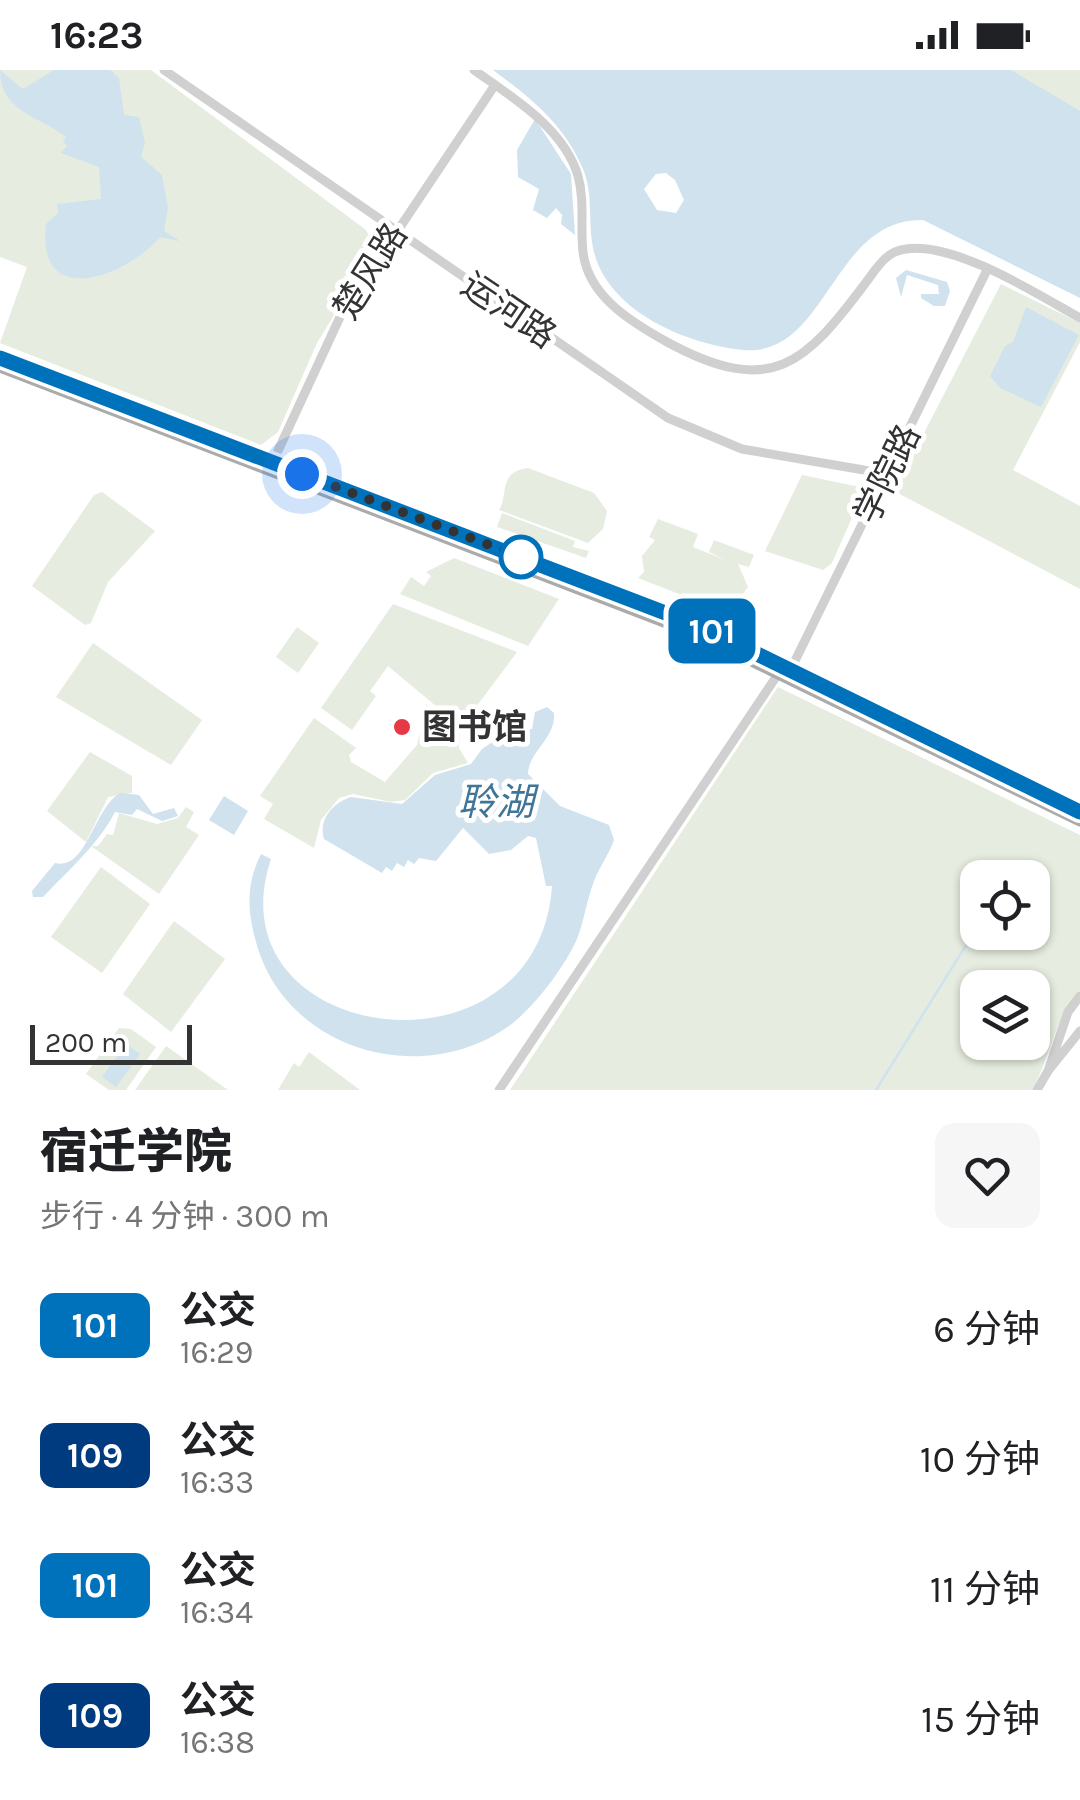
<!DOCTYPE html>
<html lang="zh">
<head>
<meta charset="utf-8">
<style>
  :root { --surface:#fff; --page:#f6f6f6; --text:#202124; --muted:#757577 }
  body { margin:0; font-family:Karla,"Noto Sans SC",sans-serif; background:var(--page); color:var(--text); height:100vh; display:flex; flex-direction:column; font-size:38px; white-space:nowrap }
  * { box-sizing:border-box; margin:0 }
  p { font-size:32px; color:var(--muted) }
  .icon { flex:none; width:55px; height:55px; fill:none; stroke:currentColor; stroke-width:2; stroke-linecap:round; stroke-linejoin:round }
  .map { position:relative; height:1020px; overflow:hidden }
  .sheet { display:flex; flex-direction:column; background:var(--surface); flex:1 }
  .sheet>* { flex:none }
  .badge { padding:0 20px; border-radius:15px; font-size:35px; line-height:65px }
  .buttons { position:absolute; left:960px; top:790px; display:grid; gap:20px }
  .buttons a { display:grid; place-items:center; width:90px; height:90px; border-radius:20px; background:var(--surface); box-shadow:0 2px 8px #0004; font-size:50px }
  .scale { position:absolute; left:30px; bottom:25px; width:162px; box-sizing:border-box; padding-left:10px; border:5px solid #333; border-top:0; font-size:28px; line-height:35px; white-space:nowrap; color:#333; -webkit-text-stroke:8px #fff; paint-order:stroke }
  .you { position:absolute; width:50px; height:50px; margin:-25px; border:8px solid #fff; border-radius:50%; background:#1a73e8; box-shadow:0 0 0 15px #1a73e833 }
  .map>.badge { position:absolute; translate:-50% -50%; box-shadow:0 0 0 5px #fff }
  .round { display:grid; place-items:center; flex:none; width:105px; height:105px; border-radius:20px; background:var(--page) }
  .headline { display:flex; align-items:center; justify-content:space-between; height:170px; padding:0 40px }
  h1 { font-size:48px; font-weight:800; line-height:75px }
  ul { padding:0; list-style:none }
  li { display:flex; align-items:center; gap:30px; height:130px; padding:0 40px }
  li div { flex:1 }
  li b { display:block; font-size:38px }
  li em { font-style:normal }
  li .badge { min-width:110px; font-weight:700; text-align:center }
  .status { display:flex; justify-content:space-between; align-items:center; height:70px; padding:0 50px; background:var(--surface); direction:ltr }
  .status svg { height:28px; fill:currentColor }
  .map>svg:first-child { display:block }
  .green { fill:#e6ecdf; fill-rule:evenodd }
  .water { fill:#cfe2ee; fill-rule:evenodd }
  .lines { fill:none; stroke-linecap:round; stroke-linejoin:round }
  .stream { stroke:#cfe2ee; stroke-width:2.5 }
  .minor { stroke:#d0d0d0; stroke-width:9 }
  .major { stroke:#ababab; stroke-width:11 }
  .line-casing { stroke:#fff; stroke-width:22 }
  .line { stroke:#0072bc; stroke-width:15 }
  .walk { stroke:#333; stroke-width:10; stroke-dasharray:0 18 }
  .stop-dot { fill:#fff; stroke:#0072bc; stroke-width:5 }
  .poi-dot { fill:#e63946; stroke:#fff; stroke-width:4 }
  .labels { text-anchor:middle; stroke-width:10; stroke-linejoin:round; paint-order:stroke }
  .street-label { font-size:35px; fill:#333; stroke:#fff }
  .poi-label { font-size:35px; font-weight:bold; fill:#333; stroke:#fff; text-anchor:start }
  .water-label { font-size:38px; font-style:italic; fill:#3f7597; stroke:#fff }
</style>
</head>
<body>
<div class="status"><b>16:23</b><svg viewBox="0 0 49 12"><path d="M0 12V9h3v3zM5 12V6h3v6zM10 12V3h3v9zM15 12V0h3v12zM26 1h20v11H26zM47 4h2v5h-2z"/></svg></div>
<div class="map">
<svg width="1080" height="1020" viewBox="0 0 1080 1020">
  <rect width="100%" height="100%" fill="#fff"/>
  <!-- green -->
  <g class="green">
    <polygon points="0,0 151,0 366,160 375,178 317,273 278,362 261,375 0,273 27,197 0,187"/>
    <polygon points="1006,0 1080,0 1080,42"/>
    <polygon points="1001,214 1080,253 1080,272 1013,400 1080,436 1080,519 894,421"/>
    <path d="M528 398 594 423 607 441 603 459 588 473 499 440C509 425 497 402 528 398Z"/>
    <polygon points="802,405 865,418 832,493 823,500 765,481"/>
    <polygon points="102,422 155,461 108,512 91,553 85,555 32,516 94,425"/>
    <polygon points="502,443 575,471 573,477 589,481 586,488 497,457"/>
    <polygon points="658,449 698,464 693,477 725,490 709,482 714,470 754,485 749,497 738,494 748,517 728,543 638,508 644,502 642,486 655,470 649,467"/>
    <polygon points="454,488 559,529 528,576 400,524 411,507 424,516 431,506 426,502"/>
    <polygon points="393,534 517,582 461,657 388,596 370,621 376,626 352,660 321,638"/>
    <polygon points="297,557 319,573 298,603 276,587"/>
    <polygon points="93,573 202,650 171,695 56,627"/>
    <path d="M778 617 1080 765V920C1054 950 1051 986 1032 1020H510ZM978 808H1032V862H978ZM978 918H1032V972H978Z"/>
    <polygon points="426,634 460,660 459,678 468,693 433,703 405,730 391,732 353,724 339,728 321,750 314,778 264,749 273,734 260,726 314,648 356,678 349,685 351,692 385,712 417,675"/>
    <polygon points="90,682 132,706 132,723 108,727 86,772 47,741"/>
    <polygon points="186,737 194,742 186,757 199,765 159,824 91,776 98,776 107,764 113,765 119,743 157,754 178,748"/>
    <polygon points="101,797 150,834 102,903 51,867"/>
    <polygon points="174,851 225,889 171,962 123,924"/>
    <polygon points="119,958 131,959 156,977 126,1020 109,1020 86,1004"/>
    <polygon points="166,976 228,1020 135,1020"/>
    <polygon points="309,982 360,1020 278,1020 294,993 299,997"/>
  </g>
  <!-- water -->
  <g class="water">
    <path d="M0 0 23 19 54 0H110L119 8 124 45 139 47 145 73 141 87 162 105 168 137 164 161 180 171 160 167C126 207 36 241 46 154L58 143 57 134 101 129 99 97 61 83 67 76 63 72 66 67C40 46 0 42 0 0Z"/>
    <path d="M493 0H1011L1080 41V228L923 150C832 148 827 287 744 280 688 275 609 242 594 182 587 155 594 125 583 99 564 54 531 28 493 0ZM666 103 675 110 684 130 676 143 657 140 644 119 656 104Z"/>
    <polygon points="535,49 571,104 575,165 561,154 562,145 556,138 547,148 533,140 539,119 518,107 517,80"/>
    <polygon points="906,200 947,212 950,221 945,236 934,236 921,228 921,224 939,224 938,215 907,205 901,227 896,208"/>
    <polygon points="1026,237 1079,265 1041,337 1000,318 990,306 1005,276 1013,272"/>
    <path d="M547 637 554 643C556 669 529 680 528 704L560 736 609 755 614 770C609 784 600 796 594 811 587 829 584 851 577 869 564 898 537 933 513 953 425 1020 286 982 256 872 247 839 246 815 261 784L271 789C209 975 538 1020 552 816H546L536 768 528 766 511 780 489 784 463 758 436 791 419 788 414 794 408 790 404 797 397 793 392 801 386 797 382 803 324 769C318 749 333 733 351 727L402 734 435 705 471 694 482 679 509 661 532 659 535 642Z"/>
    <path d="M120 723 139 725 153 744 174 738 178 746 162 751 137 739 132 745 115 742C100 772 70 799 43 827H33L32 821 55 793C87 801 93 739 120 723Z"/>
    <polygon points="224,726 248,741 234,765 209,750"/>
    <polygon points="126,974 140,984 116,1017 102,1007"/>
  </g>
  <g class="lines">
    <!-- stream -->
    <polyline class="stream" points="876,1020 978,856"/>
    <!-- minor -->
    <g class="minor">
      <polyline points="164,0 668,348 742,379 887,404"/>
      <path d="M474 0C512 27 564 58 578 106 585 131 580 156 583 182 588 226 631 252 667 272 772 329 805 294 867 211 878 196 887 181 906 179 956 172 1037 224 1080 248"/>
      <polyline points="270,398 340,247 495,15"/>
      <polyline points="788,605 987,200"/>
      <polyline points="1080,926 1068,942 1048,1001 1080,961"/>
      <polyline points="499,1020 780,601"/>
      <polyline points="1037,1020 1048,1001"/>
    </g>
    <!-- major -->
    <g class="major">
      <polyline points="0,288 702,557 1080,742"/>
      <polyline points="0,297 698,565 1080,751"/>
    </g>
  </g>
  <g class="lines">
    <!-- line casing -->
    <g class="line-casing">
      <polyline id="line" points="0,288 702,557 1080,742"/>
    </g>
    <!-- line -->
    <use href="#line" class="line"/>
    <!-- walk -->
    <polyline class="walk" points="302,404 521,487"/>
  </g>
  <!-- markers -->
  <circle class="stop-dot" cx="521" cy="487" r="20"/>
  <circle class="poi-dot" cx="402" cy="657" r="10"/>
  <g class="labels">
    <!-- street labels -->
    <g class="street-label">
      <text transform="translate(370 201) rotate(-58)" y="12">楚风路</text>
      <text transform="translate(509 240) rotate(34)" y="12">运河路</text>
      <text transform="translate(887 404) rotate(-64)" y="12">学院路</text>
    </g>
    <!-- poi labels -->
    <g class="poi-label">
      <text x="422" y="669">图书馆</text>
    </g>
    <!-- water labels -->
    <g class="water-label">
      <text x="496" y="745">聆湖</text>
    </g>
  </g>
</svg>
<div class="buttons">
<a><svg class="icon" aria-label="locate" viewBox="0 0 24 24"><circle cx="12" cy="12" r="6"/><path d="M12 2v4M12 18v4M2 12h4M18 12h4"/></svg></a>
<a><svg class="icon" aria-label="layers" viewBox="0 0 24 24"><path d="M12 4l9 5-9 5-9-5zM3 14l9 5 9-5"/></svg></a>
</div>
<div class="scale">200 m</div>
<div class="you" style="left:302px;top:404px"></div>
<b class="badge" style="left:712px;top:561px;background:#0072bc;color:#fff">101</b>
</div>
<section class="sheet">
<div class="headline"><div><h1>宿迁学院</h1><p>步行 · 4 分钟 · 300 m</p></div><a class="round"><svg class="icon" aria-label="heart" viewBox="0 0 24 24"><path d="M12 20l-8-8c-3-5 5-10 8-4 3-6 11-1 8 4z"/></svg></a></div>
<ul>
<li><span class="badge" style="background:#0072bc;color:#fff">101</span><div><b>公交</b><p>16:29</p></div><em>6 分钟</em></li>
<li><span class="badge" style="background:#003b80;color:#fff">109</span><div><b>公交</b><p>16:33</p></div><em>10 分钟</em></li>
<li><span class="badge" style="background:#0072bc;color:#fff">101</span><div><b>公交</b><p>16:34</p></div><em>11 分钟</em></li>
<li><span class="badge" style="background:#003b80;color:#fff">109</span><div><b>公交</b><p>16:38</p></div><em>15 分钟</em></li>
</ul>
</section>
</body>
</html>
